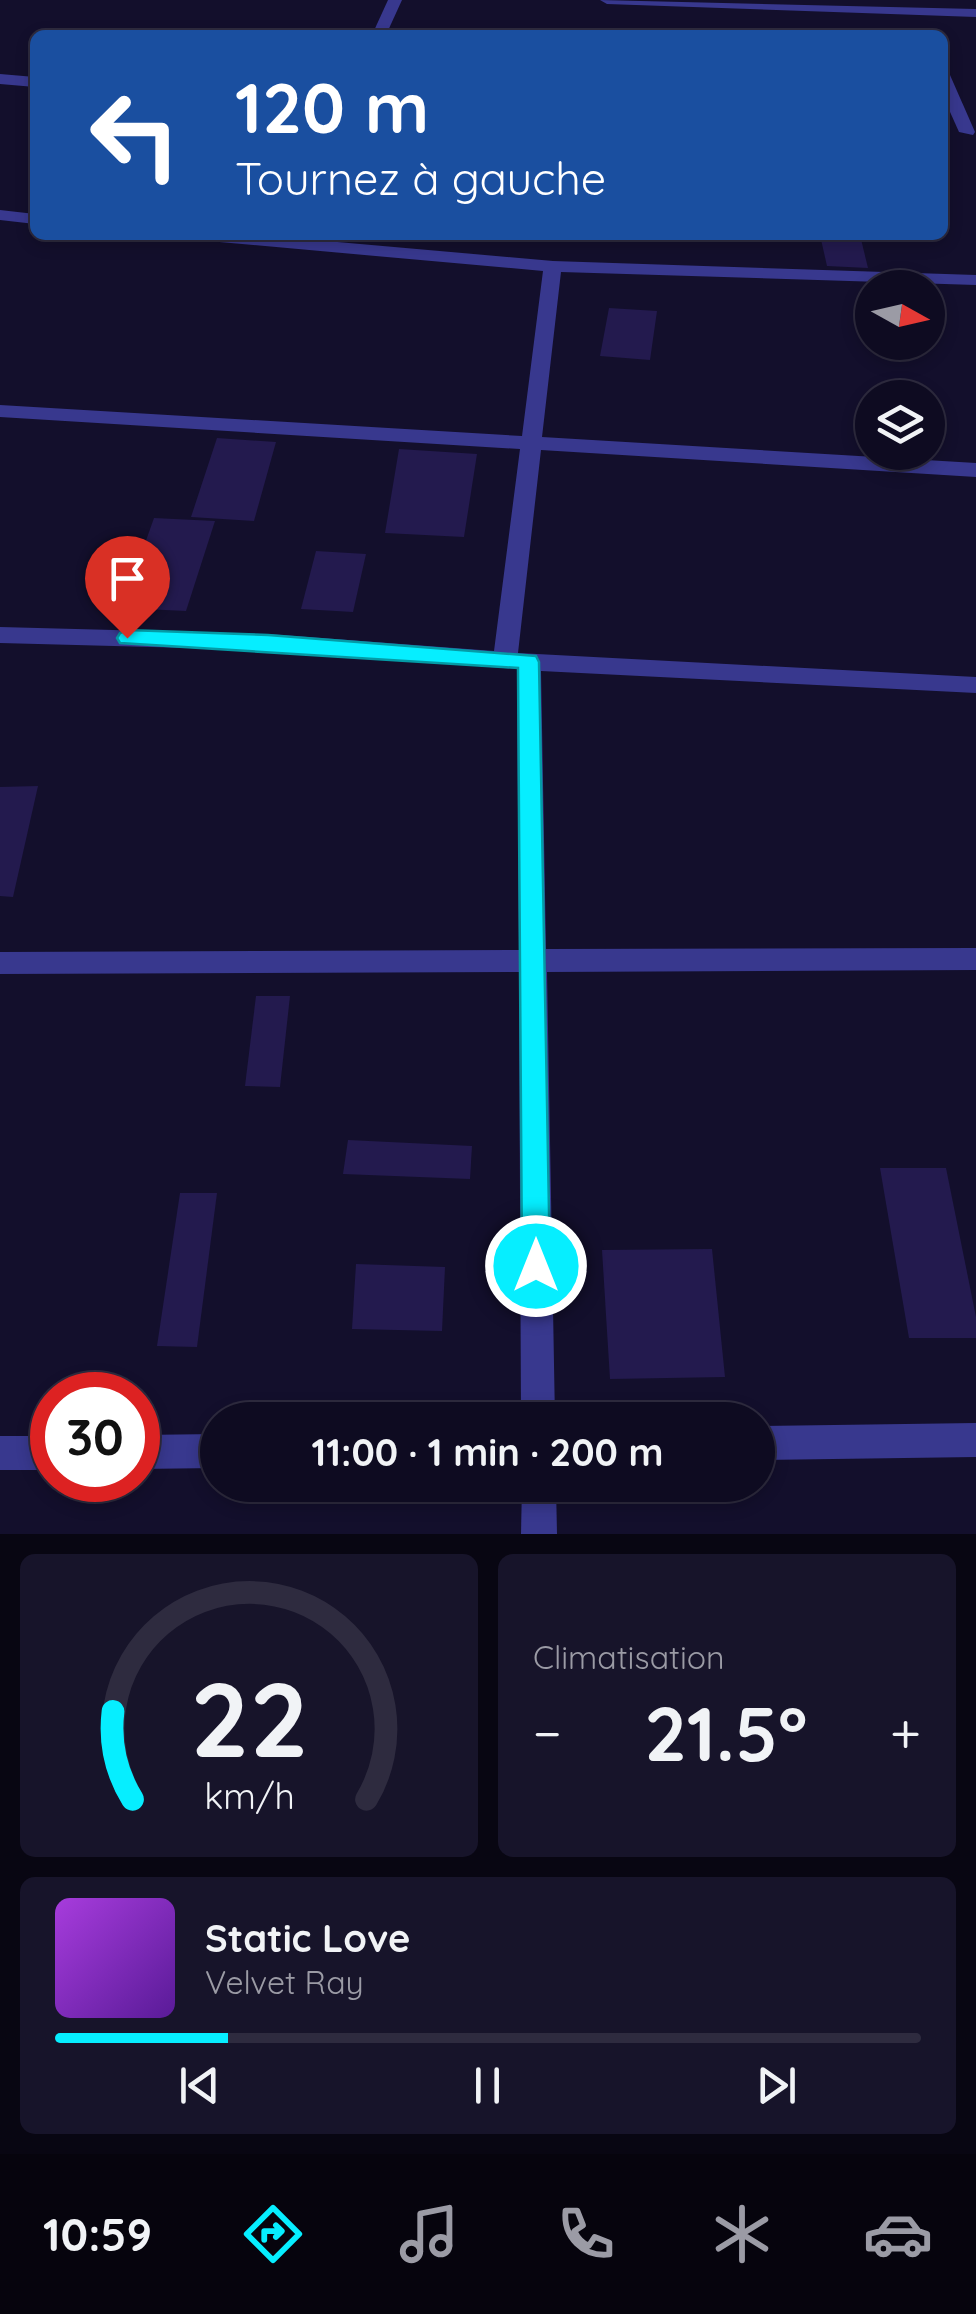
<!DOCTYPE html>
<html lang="fr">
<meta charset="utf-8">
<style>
:root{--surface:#0e0b21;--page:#17142a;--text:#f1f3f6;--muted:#9b9ba5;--line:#2e2b3f;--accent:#06eeff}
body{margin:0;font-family:Quicksand,sans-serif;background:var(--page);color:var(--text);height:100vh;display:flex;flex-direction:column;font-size:38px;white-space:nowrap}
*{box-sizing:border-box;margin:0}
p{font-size:32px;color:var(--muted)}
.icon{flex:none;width:55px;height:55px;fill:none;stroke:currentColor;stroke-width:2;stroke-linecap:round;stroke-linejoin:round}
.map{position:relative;height:1534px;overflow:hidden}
.side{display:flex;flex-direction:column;gap:20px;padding:20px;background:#080612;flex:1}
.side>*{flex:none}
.hud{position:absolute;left:30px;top:30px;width:918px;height:210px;border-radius:15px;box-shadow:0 5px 15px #0003,0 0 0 2px var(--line);background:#1a4fa0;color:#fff;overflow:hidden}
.needle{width:65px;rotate:98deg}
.fabs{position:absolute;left:855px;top:270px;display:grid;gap:20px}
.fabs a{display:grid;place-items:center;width:90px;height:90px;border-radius:50%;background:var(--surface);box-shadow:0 5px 15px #0003,0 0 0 2px var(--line);font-size:50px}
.speed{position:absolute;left:30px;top:1372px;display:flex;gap:20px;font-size:50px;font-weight:700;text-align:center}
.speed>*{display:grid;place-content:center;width:130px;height:130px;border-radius:50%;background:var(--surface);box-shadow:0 5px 15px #0003,0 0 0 2px var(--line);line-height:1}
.speed .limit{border:15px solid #d22;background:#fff;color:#111}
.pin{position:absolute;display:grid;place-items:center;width:85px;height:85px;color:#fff;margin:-102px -42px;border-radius:50% 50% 50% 0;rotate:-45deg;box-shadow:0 0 10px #0007}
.pin .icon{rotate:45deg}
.me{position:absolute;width:110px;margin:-55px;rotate:0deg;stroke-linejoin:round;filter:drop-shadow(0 0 8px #0008)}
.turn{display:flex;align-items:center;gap:35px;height:210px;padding:0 40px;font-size:45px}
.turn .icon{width:130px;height:130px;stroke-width:2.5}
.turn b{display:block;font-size:70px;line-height:85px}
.big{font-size:75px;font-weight:800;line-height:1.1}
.side .card{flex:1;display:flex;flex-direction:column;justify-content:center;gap:15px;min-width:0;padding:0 35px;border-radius:15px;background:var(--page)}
.side .dial{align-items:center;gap:0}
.dial svg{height:260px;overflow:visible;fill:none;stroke:var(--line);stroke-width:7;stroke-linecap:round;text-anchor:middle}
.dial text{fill:var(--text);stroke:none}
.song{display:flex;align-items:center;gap:30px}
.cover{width:120px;height:120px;border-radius:15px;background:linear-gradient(135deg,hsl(280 70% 55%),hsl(270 70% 35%))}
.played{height:10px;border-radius:5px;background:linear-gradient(90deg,var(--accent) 20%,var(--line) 20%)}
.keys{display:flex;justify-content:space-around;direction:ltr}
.heat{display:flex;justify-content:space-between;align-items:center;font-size:55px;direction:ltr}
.side .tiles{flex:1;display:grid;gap:20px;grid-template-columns:1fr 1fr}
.card:last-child{grid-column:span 2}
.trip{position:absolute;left:200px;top:1402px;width:575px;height:100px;border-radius:50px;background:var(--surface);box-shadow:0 5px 15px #0003,0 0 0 2px var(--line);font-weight:800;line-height:100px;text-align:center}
.dock{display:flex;height:160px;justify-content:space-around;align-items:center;background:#06040d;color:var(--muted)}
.dock .icon{width:70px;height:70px}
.dock .selected{color:var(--accent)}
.dock b{font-size:45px;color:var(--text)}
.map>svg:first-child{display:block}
.building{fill:#231a4e}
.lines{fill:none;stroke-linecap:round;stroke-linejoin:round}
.street{fill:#38388e;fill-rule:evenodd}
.route{fill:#06eeff;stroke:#049ba6;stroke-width:2.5}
</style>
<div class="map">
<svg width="976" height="1534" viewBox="0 0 976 1534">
<rect width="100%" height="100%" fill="#130f2c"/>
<g class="building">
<path d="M 820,235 L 860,235 L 868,268 L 827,266 Z"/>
<path d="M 609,308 L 657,311 L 650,360 L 600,356 Z"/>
<path d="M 217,438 L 276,442 L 254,521 L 191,517 Z"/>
<path d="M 399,449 L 477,454 L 464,537 L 385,533 Z"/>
<path d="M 154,518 L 215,521 L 186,611 L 122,608 Z"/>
<path d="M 316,551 L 366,554 L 353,612 L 301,609 Z"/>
<path d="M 38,786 L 13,897 L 0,896 L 0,787 Z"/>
<path d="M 256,996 L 290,996 L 280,1087 L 245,1086 Z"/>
<path d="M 348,1140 L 472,1146 L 470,1179 L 343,1174 Z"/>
<path d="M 880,1168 L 946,1168 L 976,1317 L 976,1338 L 909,1338 Z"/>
<path d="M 180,1193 L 217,1193 L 197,1347 L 157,1346 Z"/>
<path d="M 712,1249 L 725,1377 L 610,1379 L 602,1250 Z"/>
<path d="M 356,1264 L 445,1267 L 442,1331 L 352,1329 Z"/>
</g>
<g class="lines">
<g class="street">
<path d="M 388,0 L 402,0 L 386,35 L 372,35 Z"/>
<path d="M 600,0 L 976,9 L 976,17 L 607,4 Z"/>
<path d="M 942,70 L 950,75 L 975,132 L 973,135 L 959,132 L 942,94 Z"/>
<path d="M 0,74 L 35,77 L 35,87 L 0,84 Z"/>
<path d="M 0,210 L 35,214 L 35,224 L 0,220 Z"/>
<path d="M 188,235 L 258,235 L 553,261 L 976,275 L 976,285 L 561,272 L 542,437 L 976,463 L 976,477 L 541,450 L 518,653 L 976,677 L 976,693 L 541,671 L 546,949 L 976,948 L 976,970 L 547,972 L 555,1420 L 521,1420 L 519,972 L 0,974 L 0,952 L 519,950 L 517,669 L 268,650 L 0,643 L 0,627 L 268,634 L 494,651 L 520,449 L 0,417 L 0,405 L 522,436 L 543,271 L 197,240 Z"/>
<path d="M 976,1423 L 976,1457 L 758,1460 L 758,1426 Z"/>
<path d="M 218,1434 L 218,1468 L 138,1469 L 138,1435 Z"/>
<rect x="0" y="1436" width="52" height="34"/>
<path d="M 522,1485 L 556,1485 L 557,1534 L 521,1534 Z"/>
</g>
</g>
<path class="route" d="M 127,630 L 268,635 L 536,656 L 539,662 L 550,1266 L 546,1276 L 536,1280 L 526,1276 L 522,1266 L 518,668 L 120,643 L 117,638 L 120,633 Z"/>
</svg>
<div class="fabs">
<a><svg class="needle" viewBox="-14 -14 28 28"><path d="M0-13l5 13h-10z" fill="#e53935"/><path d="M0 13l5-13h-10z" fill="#9b9ba5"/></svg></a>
<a><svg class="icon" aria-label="layers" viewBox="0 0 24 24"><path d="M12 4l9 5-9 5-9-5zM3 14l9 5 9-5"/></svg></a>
</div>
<div class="speed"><div class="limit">30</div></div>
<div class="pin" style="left:127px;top:638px;background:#d93025"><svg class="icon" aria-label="arrive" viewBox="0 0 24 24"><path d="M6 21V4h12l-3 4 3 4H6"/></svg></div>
<svg class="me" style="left:536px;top:1266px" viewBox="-20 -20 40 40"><circle r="17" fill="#06eeff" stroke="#fff" stroke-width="3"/><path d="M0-11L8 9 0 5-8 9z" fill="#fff"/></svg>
<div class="trip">11:00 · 1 min · 200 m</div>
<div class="hud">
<div class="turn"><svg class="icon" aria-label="left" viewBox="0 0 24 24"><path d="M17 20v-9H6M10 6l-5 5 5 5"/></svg><div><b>120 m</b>Tournez à gauche</div></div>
</div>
</div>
<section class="side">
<div class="tiles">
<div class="card dial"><svg viewBox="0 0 100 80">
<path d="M14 69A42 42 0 1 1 86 69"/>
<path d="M14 69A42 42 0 0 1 8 42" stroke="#06eeff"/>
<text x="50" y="56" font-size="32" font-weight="700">22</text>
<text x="50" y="72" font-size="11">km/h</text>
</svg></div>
<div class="card"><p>Climatisation</p>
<div class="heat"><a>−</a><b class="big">21.5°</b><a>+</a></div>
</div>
<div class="card">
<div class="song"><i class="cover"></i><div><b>Static Love</b><p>Velvet Ray</p></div></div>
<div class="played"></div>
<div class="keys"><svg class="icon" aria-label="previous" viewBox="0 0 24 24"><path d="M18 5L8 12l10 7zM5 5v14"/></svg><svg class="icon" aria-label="pause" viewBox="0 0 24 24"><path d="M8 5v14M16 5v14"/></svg><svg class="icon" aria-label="next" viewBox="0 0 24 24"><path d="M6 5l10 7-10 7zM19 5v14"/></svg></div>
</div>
</div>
</section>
<nav class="dock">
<b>10:59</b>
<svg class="icon selected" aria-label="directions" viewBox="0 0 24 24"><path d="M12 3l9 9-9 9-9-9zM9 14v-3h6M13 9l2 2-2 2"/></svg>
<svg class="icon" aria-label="music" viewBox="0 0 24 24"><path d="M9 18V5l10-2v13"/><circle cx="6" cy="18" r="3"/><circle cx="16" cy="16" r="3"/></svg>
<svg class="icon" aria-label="phone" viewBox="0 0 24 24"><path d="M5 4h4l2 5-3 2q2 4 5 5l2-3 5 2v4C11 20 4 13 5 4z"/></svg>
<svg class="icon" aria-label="climate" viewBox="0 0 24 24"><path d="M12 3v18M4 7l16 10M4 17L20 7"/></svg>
<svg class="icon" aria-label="car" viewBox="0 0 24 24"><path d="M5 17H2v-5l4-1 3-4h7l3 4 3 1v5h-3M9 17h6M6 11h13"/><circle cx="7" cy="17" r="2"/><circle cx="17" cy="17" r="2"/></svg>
</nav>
